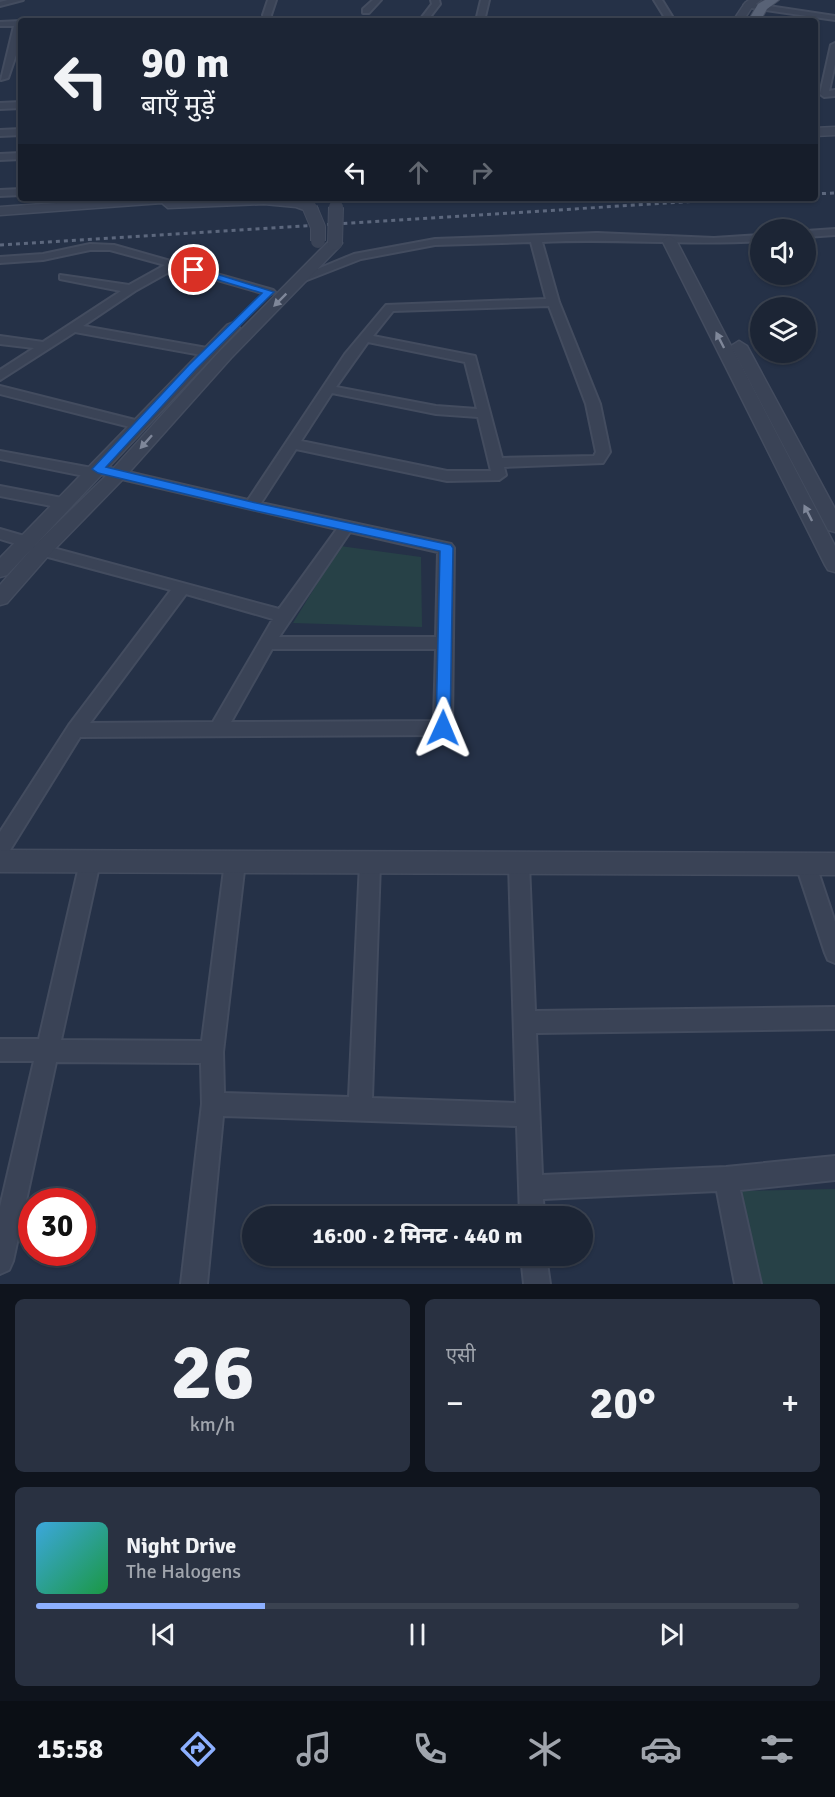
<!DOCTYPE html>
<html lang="hi">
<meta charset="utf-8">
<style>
:root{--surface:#1c2535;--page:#293141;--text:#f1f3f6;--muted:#a0a5ad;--line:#3a4250;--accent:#8db0ff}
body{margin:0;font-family:Signika,"Noto Sans Devanagari",sans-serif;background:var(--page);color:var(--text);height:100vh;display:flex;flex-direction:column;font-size:22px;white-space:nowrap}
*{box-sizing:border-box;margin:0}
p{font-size:20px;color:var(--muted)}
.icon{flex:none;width:33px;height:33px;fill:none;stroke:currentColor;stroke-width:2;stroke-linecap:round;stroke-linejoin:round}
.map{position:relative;height:1284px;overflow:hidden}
.drawer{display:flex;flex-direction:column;gap:15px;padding:15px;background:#0f141d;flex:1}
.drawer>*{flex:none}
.banner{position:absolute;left:18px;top:18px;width:800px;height:183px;border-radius:6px;box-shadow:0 2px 4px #0004,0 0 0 2px var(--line);background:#1c2535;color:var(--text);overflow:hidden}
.tools{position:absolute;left:750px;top:219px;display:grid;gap:12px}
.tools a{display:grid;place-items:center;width:66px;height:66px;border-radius:50%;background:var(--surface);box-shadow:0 2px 4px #0004,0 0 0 2px var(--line);font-size:30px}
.speed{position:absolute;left:18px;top:1188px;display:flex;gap:12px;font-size:30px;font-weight:700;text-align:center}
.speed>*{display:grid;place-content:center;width:78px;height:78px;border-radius:50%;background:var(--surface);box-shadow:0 2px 4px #0004,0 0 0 2px var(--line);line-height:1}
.speed .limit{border:9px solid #d22;background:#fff;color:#111}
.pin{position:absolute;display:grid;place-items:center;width:51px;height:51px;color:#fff;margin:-26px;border:3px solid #fff;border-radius:50%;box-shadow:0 2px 6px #0007}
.me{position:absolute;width:66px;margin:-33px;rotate:1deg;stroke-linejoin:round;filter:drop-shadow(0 0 4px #0008)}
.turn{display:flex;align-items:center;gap:21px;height:126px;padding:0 24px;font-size:27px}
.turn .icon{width:78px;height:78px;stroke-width:2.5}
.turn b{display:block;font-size:42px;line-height:51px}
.lanes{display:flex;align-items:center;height:57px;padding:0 24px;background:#0003;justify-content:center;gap:30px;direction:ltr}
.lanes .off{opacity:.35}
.big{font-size:45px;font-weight:800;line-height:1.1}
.drawer .card{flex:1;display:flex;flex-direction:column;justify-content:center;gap:9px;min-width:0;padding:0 21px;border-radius:9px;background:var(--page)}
.drawer .dial{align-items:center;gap:0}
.dial b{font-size:78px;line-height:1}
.song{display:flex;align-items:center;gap:18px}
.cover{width:72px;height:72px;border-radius:9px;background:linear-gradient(135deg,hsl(200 70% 55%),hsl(140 70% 35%))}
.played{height:6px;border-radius:3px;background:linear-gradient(90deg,var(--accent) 30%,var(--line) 30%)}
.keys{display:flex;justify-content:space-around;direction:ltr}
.heat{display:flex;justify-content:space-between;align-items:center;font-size:33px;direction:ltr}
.drawer .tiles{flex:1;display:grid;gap:15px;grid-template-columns:1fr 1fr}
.card:last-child{grid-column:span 2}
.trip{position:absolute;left:242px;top:1206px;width:351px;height:60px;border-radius:30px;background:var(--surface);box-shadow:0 2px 4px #0004,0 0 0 2px var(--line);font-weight:800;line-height:60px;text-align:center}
.menu{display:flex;height:96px;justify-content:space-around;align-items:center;background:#0b0f15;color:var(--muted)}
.menu .icon{width:42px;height:42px}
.menu .current{color:var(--accent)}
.menu b{font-size:27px;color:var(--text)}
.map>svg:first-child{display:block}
.green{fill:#274147}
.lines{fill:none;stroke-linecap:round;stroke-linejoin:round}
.minor-casing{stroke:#434c5f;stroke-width:4}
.tertiary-casing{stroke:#434c5f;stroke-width:3}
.primary-casing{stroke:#434c5f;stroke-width:2}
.minor{fill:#3a4356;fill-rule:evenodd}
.tertiary{fill:#3a4356;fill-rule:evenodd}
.primary{fill:#586276;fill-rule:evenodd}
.rail{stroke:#5c677d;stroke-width:3;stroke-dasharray:4 4;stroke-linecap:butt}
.tertiary-bridge-casing{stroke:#434c5f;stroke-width:16;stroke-linecap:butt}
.tertiary-bridge{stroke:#3a4356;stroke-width:14}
.oneway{fill:#7f8799}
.route{fill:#1a73e8;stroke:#114b97;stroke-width:1.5}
</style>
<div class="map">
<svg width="835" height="1284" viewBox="0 0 835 1284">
<rect width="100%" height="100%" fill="#253147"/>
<g class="green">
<path d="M 340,546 L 421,557 L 422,627 L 293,623 Z"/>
<path d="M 835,1189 L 835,1284 L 761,1284 L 741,1191 Z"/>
</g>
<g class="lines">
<g class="minor-casing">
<g id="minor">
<path d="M 8,0 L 23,0 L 0,6 L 0,2 Z"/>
<path d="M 268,0 L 276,0 L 271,15 L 272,21 L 264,21 L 263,15 Z"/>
<path d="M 373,0 L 381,0 L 369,13 L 363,13 L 363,9 Z"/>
<path d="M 431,0 L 439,0 L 440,4 L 427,21 L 419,21 L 432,4 Z"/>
<path d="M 481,0 L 489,0 L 484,21 L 476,21 Z"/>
<path d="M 654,0 L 662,0 L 675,21 L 667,21 Z"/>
<path d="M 748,3 L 835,16 L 835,20 L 745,7 L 744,5 Z"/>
<path d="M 21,21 L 17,52 L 8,78 L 1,80 L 14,26 L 0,26 L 0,22 Z"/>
<path d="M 835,43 L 835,64 L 829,91 L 835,90 L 835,96 L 824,97 L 820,94 L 831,45 Z"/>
<path d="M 21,102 L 21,108 L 0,109 L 0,103 Z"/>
<path d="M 21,129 L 21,135 L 0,136 L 0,130 Z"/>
<path d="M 21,153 L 21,159 L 0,160 L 0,154 Z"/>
<path d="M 21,189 L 21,195 L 0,196 L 0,190 Z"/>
<path d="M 835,229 L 835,235 L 806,237 L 806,231 Z"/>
<path d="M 597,233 L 714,238 L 760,235 L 760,241 C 687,246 615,238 542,242 L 559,302 L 600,404 L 610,452 L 603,463 L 504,467 L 506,475 L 499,480 L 447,481 L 296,449 L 261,503 L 451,544 L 454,548 L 452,728 L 449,733 L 443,735 L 80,737 L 7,855 L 0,857 L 0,832 L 69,725 L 171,590 L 37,554 L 34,550 L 37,546 L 42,545 L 279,609 L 337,529 L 100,474 L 94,478 L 0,459 L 0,451 L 92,468 L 98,465 L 248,500 L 345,354 L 386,305 L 546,299 L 531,242 L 435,245 L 361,259 L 302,282 L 298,281 L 298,277 L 354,254 L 435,239 ZM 549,306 L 586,404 L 596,452 L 594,456 L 502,458 L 475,356 L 373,336 L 393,311 ZM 368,342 L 465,362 L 477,409 L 436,406 L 336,387 ZM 332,393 L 436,414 L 478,417 L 491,471 L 447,471 L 301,441 ZM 350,532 L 438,552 L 436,637 L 279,637 ZM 186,594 L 273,619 L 213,722 L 90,723 ZM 272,649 L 436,649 L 434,721 L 231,722 Z"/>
<path d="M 90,244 L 114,245 L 273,290 L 275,292 L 269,295 L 176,268 L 135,291 L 83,326 L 207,348 L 213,352 L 211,355 L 207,356 L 75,332 L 0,380 L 0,370 L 34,348 L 0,344 L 0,336 L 43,342 L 121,291 L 60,279 L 60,275 L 129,285 L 165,265 L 110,250 L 90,250 L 43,260 L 0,263 L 0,257 L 43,254 Z"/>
<path d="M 0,386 L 143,422 L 145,425 L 138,429 L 0,394 Z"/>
<path d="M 0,486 L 62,498 L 69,503 L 62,508 L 0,496 Z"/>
<path d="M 0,529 L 31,538 L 34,542 L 26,547 L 0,539 Z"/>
<path d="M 90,853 L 97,856 L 100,862 L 61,1040 L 202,1041 L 225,862 L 228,856 L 235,853 L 242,856 L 245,862 L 223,1052 L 224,1093 L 349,1097 L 360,863 L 363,857 L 370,854 L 377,857 L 380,863 L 372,1098 L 516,1103 L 509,864 L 512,858 L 519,855 L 526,858 L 529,864 L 535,1011 L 835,1007 L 835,1029 L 536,1033 L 542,1175 L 726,1167 L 835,1156 L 835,1180 L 740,1190 L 761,1284 L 735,1284 L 717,1191 L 543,1199 L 544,1216 L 520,1216 L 517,1126 L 223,1116 L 207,1284 L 181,1284 L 202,1104 L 201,1063 L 56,1062 L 13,1261 L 9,1270 L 0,1274 L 0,1207 L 34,1061 L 0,1061 L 0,1039 L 39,1039 L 80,862 L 83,856 Z"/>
<path d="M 806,856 L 813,859 L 816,865 L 835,922 L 835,963 L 828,960 L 825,953 L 796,865 L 799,859 Z"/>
<path d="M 521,1256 L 546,1256 L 550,1284 L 524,1284 Z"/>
</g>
</g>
<g class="tertiary-casing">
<g id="tertiary">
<path d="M 749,0 L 761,0 L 752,7 L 743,21 L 733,21 L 745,3 Z"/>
<path d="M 835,127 L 835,135 L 814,136 L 814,128 Z"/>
<path d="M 127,198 L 291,198 L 304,200 L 317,208 L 310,212 L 296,207 L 264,204 L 168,208 L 162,203 L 0,215 L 0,207 Z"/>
<path d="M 669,236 L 676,240 L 835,546 L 835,572 L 828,570 L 825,565 L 662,240 Z"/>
<path d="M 335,239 L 342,243 L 340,246 L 231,358 L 124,478 L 49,555 L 7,603 L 0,605 L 0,585 L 35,545 L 112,470 L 219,352 L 330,240 Z"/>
<path d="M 232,323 L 240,328 L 237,331 L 7,575 L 0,577 L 0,558 L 227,325 Z"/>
<path d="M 739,341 L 747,346 L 835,509 L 835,532 L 828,530 L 826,526 L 731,346 Z"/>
<path d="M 0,850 L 835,853 L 835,875 L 0,872 Z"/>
</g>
</g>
<g class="primary-casing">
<path id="primary" d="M 765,0 L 779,0 L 767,9 L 760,21 L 748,21 L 758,4 Z"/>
</g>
<use href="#minor" class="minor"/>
<use href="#tertiary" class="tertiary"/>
<use href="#primary" class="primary"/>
<g class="rail">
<path d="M 814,194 L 835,193"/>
<path d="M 0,245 L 748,198"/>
</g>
<g class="tertiary-bridge-casing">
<g id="tertiary-bridge">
<path d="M 310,208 L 318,227 L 318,241"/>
<path d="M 335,243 L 336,207"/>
</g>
</g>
<use href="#tertiary-bridge" class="tertiary-bridge"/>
</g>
<defs><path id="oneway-solid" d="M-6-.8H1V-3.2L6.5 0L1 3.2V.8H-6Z" transform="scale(1.5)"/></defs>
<g class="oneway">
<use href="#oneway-solid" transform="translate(280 300) rotate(135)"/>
<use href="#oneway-solid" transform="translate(720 340) rotate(-117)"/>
<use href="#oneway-solid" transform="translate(146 442) rotate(132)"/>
<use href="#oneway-solid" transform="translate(808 513) rotate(-117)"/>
</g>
<path class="route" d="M 191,268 L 197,268 L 274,292 L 196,369 L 106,467 L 252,502 L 451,545 L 453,548 L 450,728 L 448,732 L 438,732 L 436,728 L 440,551 L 252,510 L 98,473 L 92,469 L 189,365 L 262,293 L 191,272 Z"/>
</svg>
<div class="tools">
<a><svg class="icon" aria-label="sound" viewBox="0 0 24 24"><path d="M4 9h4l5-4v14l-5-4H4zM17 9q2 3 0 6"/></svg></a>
<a><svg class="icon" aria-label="layers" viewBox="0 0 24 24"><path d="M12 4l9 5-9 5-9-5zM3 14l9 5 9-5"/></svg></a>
</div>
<div class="speed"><div class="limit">30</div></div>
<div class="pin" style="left:194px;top:270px;background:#d93025"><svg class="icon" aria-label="arrive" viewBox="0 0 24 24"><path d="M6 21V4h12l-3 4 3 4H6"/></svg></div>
<svg class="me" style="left:443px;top:728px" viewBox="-20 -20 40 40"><path d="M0-17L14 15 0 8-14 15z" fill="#1a73e8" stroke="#fff" stroke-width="4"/></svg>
<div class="trip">16:00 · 2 मिनट · 440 m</div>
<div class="banner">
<div class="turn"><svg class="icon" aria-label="left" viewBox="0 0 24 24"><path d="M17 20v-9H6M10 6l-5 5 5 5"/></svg><div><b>90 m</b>बाएँ मुड़ें</div></div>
<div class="lanes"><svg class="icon" aria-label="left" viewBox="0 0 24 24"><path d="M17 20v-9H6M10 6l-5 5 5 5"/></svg><svg class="icon off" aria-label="ahead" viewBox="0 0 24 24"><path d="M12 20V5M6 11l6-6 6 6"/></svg><svg class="icon off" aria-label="right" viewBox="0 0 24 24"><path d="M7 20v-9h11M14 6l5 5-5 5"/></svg></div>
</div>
</div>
<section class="drawer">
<div class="tiles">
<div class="card dial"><b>26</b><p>km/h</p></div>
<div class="card"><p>एसी</p>
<div class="heat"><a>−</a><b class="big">20°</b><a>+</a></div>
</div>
<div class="card">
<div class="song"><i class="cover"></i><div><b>Night Drive</b><p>The Halogens</p></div></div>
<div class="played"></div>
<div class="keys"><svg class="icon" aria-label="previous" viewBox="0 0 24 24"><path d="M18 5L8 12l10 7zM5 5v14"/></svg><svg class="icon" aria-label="pause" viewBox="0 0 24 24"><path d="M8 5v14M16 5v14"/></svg><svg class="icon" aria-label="next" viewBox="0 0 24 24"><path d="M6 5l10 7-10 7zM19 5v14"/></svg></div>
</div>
</div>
</section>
<nav class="menu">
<b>15:58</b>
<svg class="icon current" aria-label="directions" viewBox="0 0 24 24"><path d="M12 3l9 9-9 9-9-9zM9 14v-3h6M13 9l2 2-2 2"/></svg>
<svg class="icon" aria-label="music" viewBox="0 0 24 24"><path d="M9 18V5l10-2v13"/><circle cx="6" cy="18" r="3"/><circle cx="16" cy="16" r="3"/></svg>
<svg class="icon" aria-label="phone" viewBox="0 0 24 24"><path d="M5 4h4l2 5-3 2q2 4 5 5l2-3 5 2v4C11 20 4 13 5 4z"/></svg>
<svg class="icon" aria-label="climate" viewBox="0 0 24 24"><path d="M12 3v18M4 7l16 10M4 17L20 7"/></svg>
<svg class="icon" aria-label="car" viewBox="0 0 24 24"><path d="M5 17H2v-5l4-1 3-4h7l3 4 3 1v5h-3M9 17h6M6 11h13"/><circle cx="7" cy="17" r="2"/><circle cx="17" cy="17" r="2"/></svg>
<svg class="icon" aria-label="filters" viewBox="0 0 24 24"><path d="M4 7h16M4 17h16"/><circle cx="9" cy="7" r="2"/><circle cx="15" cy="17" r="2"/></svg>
</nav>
